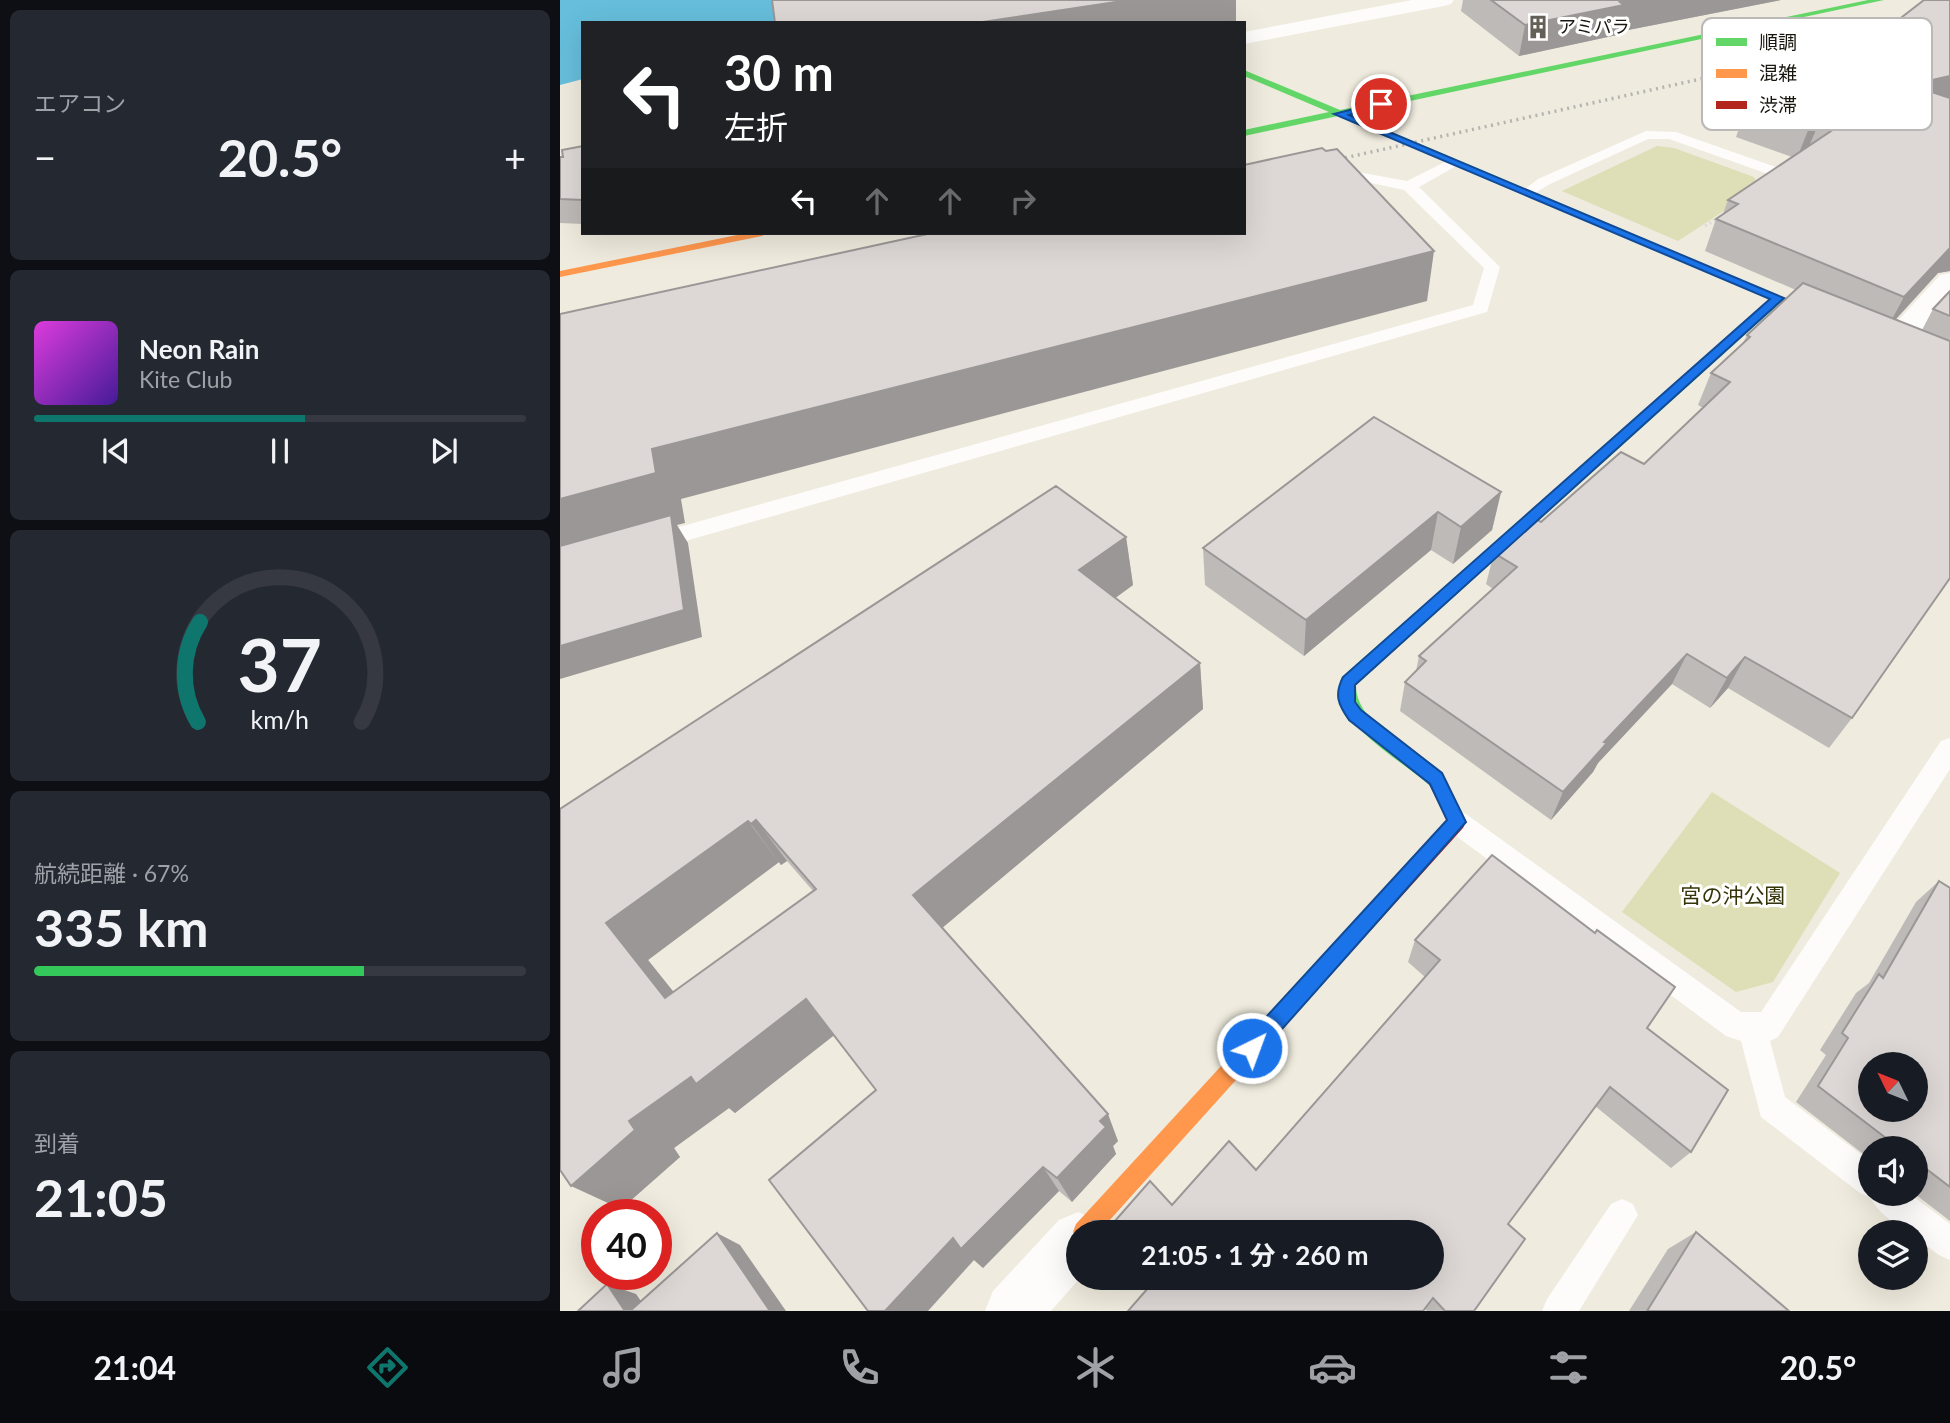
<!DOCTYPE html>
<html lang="ja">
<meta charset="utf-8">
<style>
:root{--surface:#171b24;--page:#242831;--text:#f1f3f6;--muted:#9ea1a6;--line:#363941;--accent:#0f766e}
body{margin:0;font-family:Lato,"Noto Sans JP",sans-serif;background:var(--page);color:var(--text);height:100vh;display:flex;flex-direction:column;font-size:26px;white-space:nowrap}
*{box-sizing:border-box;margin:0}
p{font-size:23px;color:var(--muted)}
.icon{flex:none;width:38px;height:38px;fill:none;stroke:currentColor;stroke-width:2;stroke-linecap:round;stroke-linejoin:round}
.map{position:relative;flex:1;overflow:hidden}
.details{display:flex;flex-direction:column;gap:10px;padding:10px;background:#0d0f14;width:560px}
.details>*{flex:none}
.banner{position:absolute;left:21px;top:21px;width:665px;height:214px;border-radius:0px;box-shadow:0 7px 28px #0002;background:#202124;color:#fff;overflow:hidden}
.needle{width:46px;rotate:313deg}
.fabs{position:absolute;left:1298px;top:1052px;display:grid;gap:14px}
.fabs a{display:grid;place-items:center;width:70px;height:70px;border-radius:50%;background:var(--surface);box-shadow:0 7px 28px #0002;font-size:35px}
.speed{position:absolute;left:21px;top:1199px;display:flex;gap:14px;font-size:35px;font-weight:700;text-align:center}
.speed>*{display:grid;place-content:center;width:91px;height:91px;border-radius:50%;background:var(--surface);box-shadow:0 7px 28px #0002;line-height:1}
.speed .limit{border:10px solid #d22;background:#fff;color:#111}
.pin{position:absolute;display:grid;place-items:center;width:60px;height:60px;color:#fff;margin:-30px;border:4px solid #fff;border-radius:50%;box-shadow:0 2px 7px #0007}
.me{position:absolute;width:77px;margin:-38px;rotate:42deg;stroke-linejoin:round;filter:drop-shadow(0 0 5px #0008)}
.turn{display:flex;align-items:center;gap:24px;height:147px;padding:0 28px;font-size:32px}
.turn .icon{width:91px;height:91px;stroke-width:2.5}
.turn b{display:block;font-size:49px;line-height:60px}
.lanes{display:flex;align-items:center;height:66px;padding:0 28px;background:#0003;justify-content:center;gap:35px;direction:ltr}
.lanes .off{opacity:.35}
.big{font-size:52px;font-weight:700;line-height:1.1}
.details .card{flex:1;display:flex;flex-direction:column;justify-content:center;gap:10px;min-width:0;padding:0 24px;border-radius:10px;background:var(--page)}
.details .dial{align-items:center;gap:0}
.dial svg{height:182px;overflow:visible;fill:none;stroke:var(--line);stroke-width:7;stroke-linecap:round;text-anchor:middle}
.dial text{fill:var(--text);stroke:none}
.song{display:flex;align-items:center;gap:21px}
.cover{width:84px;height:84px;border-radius:10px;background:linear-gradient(135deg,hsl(300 70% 55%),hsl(260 70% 35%))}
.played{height:7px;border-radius:4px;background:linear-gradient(90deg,var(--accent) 55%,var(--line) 55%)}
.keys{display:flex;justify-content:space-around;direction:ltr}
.heat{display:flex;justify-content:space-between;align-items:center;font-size:38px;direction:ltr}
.charge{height:10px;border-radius:5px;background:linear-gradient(90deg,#34c759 67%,var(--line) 0)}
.trip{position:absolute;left:506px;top:1220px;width:378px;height:70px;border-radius:35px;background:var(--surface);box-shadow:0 7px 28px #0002;font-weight:700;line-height:70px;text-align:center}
.menu{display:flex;height:112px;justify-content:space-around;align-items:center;background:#090b0e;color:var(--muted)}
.menu .icon{width:49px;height:49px}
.menu .active{color:var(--accent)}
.menu b{font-size:32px;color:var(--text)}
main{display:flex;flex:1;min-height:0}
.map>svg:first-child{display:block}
.green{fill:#dedeb7}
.water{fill:#66bedc}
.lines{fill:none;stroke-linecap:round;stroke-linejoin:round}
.path{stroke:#dfddda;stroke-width:3.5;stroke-dasharray:2.5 2.5;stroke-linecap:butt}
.lane{fill:#fdfcfa;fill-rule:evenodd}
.street{fill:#fdfcfa;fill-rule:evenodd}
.fast{fill:#63d668;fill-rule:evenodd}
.slow{fill:#ff974d;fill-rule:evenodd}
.jam{fill:#b3261e;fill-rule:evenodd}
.rail{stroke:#b4b4b1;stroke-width:3.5;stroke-dasharray:2 4.5;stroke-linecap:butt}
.wall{fill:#bebab8;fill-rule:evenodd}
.shaded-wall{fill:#9b9796}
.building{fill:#ddd8d6;stroke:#9b9796;stroke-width:2;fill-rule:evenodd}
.route{fill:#1a73e8;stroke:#114b97;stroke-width:2}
.labels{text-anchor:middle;stroke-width:6;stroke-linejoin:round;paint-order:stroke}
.far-poi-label{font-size:18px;fill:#18160e;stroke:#fff;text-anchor:start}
.park-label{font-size:21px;fill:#343508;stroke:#fff}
.key{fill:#fff;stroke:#bab9b7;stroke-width:2}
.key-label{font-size:19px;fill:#18160e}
</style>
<main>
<section class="details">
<div class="card"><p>エアコン</p>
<div class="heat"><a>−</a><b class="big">20.5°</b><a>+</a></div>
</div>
<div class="card">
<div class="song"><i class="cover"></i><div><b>Neon Rain</b><p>Kite Club</p></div></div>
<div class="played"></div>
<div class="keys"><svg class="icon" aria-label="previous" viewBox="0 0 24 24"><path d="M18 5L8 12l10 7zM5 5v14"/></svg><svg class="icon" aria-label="pause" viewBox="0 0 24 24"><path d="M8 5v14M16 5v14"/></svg><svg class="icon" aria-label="next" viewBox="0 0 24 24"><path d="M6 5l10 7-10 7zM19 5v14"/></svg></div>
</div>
<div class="card dial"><svg viewBox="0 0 100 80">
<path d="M14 69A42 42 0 1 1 86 69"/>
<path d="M14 69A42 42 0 0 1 15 25" stroke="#0f766e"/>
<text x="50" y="56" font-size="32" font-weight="700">37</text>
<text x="50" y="72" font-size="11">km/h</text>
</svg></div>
<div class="card"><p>航続距離 · 67%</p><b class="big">335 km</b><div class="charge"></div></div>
<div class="card"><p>到着</p><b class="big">21:05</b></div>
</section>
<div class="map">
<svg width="1390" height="1311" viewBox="0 0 1390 1311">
<rect width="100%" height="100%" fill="#efebde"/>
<g class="green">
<path d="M 1097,146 L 1114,148 L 1194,177 L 1199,188 L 1118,241 L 1002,191 Z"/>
<path d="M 1152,792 L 1280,873 L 1213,982 L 1176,992 L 1062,912 Z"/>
</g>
<path class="water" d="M 0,0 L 337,0 L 249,23 L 23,23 L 23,79 L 0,85 Z"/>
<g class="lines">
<path class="path" d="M 1145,226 L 1162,216"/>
<g class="lane">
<path d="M 1086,131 L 1116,132 L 1224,170 L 1239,163 L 1246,167 L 1225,180 L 1109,139 L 1088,139 L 988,185 L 968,198 L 960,193 L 978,179 Z"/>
<path d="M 893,158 L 898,159 L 900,162 L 898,165 L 859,187 L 940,267 L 927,312 L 94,550 L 87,547 L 84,542 L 87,537 L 94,534 L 913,305 L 924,268 L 844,190 L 792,179 L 773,183 L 766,179 L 768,176 L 792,171 L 847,181 Z"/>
<path d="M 1390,738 L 1390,769 L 1218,1037 L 1210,1041 L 1225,1097 L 1311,1162 L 1311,1194 L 1350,1194 L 1390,1224 L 1390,1260 L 1379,1255 L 1356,1238 L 1356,1232 C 1342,1232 1316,1211 1311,1198 L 1300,1193 L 1201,1117 L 1181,1041 L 1166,1036 L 888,830 L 884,822 L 888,814 L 897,811 L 906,814 L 1181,1012 L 1201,1012 L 1381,741 Z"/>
<path d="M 1062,1199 L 1073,1204 L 1078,1215 L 1019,1311 L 982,1311 L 987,1299 L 1051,1204 Z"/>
</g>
<g class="street">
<path d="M 852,0 L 894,0 L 891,4 L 884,6 L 684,44 L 684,32 Z"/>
<path d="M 1390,273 L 1390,298 L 1343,351 L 1332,354 L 1321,351 L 1317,345 L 1321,339 L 1380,275 Z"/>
<path d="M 518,1212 L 537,1220 L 542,1232 L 518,1232 L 518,1278 L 520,1278 L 491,1311 L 425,1311 L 433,1291 L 499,1220 Z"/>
</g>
<path class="fast" d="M 1308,0 L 1324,0 L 789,114 L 1246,307 L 1240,311 L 1220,303 L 796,685 C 795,724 857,751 883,777 L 886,782 L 883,787 L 877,789 L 871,787 C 847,763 763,719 782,677 L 1210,299 L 778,116 L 684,136 L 684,130 L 769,112 L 684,76 L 684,70 L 780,110 Z"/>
<g class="slow">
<path d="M 187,233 L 207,233 L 202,236 L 0,277 L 0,271 Z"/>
<path d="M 715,1012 L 722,1015 L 725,1022 L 722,1029 L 539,1232 L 518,1232 L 518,1241 L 516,1240 L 513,1232 L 516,1224 L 708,1015 Z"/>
</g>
<path class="jam" d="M 877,775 L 883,777 L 903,816 L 906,822 L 903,828 L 722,1029 L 715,1032 L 708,1029 L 705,1022 L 708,1015 L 887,820 L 868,782 L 871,777 Z"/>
<path class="rail" d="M 766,162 L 1330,37"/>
</g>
<g class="wall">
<path d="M 903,0 L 1221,0 L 1058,32 L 1057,35 L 959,56 L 901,11 Z"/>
<path d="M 1390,0 L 1390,271 L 1378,273 L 1336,319 L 1362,330 L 1373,309 L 1390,291 L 1390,578 L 1292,718 L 1269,748 L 1168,688 L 1150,708 L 1112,684 L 1038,763 L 1033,772 L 991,820 L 840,711 L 845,682 L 856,671 L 859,656 L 933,589 L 926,584 L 934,553 L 981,522 L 1084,464 L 1143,408 L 1138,405 L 1151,373 L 1183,343 L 1187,335 L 1236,290 L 1145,251 L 1156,219 L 1163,214 L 1168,200 L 1232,157 L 1176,137 L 1187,106 L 1280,65 Z"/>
<path d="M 23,146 L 23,224 L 0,223 L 0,157 L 3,157 Z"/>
<path d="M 941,492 L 932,530 L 893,564 L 871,550 L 744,656 L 645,585 L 643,548 Z"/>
<path d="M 566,537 L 573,585 L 555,598 L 640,663 L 643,709 L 382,928 L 558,1141 L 553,1146 L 556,1154 L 512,1202 L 499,1191 L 423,1268 L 414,1260 L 316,1090 L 274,1035 L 175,1113 L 169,1108 L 114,1148 L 120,1157 L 61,1209 L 0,809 ZM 227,861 L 253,891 L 113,992 L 88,960 L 219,862 L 221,865 Z"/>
<path d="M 1379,881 L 1390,888 L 1390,1221 L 1355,1194 L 1356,1194 L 1356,1148 L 1311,1148 L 1311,1160 L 1236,1102 L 1266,1055 L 1260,1050 L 1296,993 L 1309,983 L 1356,902 Z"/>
<path d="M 855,940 L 1087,1028 L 1131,1152 L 1111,1168 L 1035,1106 L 948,1224 L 914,1311 L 867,1311 L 865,1309 L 587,1289 L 577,1278 L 872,1278 L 872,1232 L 539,1232 L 533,1221 L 555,1221 L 612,1205 L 696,1170 L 865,977 L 848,962 Z"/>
<path d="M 1136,1232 L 1229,1311 L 1069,1311 L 1108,1249 Z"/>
</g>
<g class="shaded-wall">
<path d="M 569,0 L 676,0 L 676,23 L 416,23 Z"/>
<path d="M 1070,0 L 1221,0 L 1058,32 L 1057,35 L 959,56 L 965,25 Z"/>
<path d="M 1390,76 L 1390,103 L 1350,85 Z"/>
<path d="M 1259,123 L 1246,153 L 1237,158 L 1249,128 Z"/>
<path d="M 1390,248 L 1390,271 L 1378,273 L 1326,330 L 1344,297 Z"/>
<path d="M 874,251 L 867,301 L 121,499 L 125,523 L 117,525 L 128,543 L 142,637 L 0,679 L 0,499 L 92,449 Z"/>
<path d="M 941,492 L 932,530 L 893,564 L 901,527 Z"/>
<path d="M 878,512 L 871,550 L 744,656 L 746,620 Z"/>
<path d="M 566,537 L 573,585 L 528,618 L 519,570 Z"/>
<path d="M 1127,654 L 1112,684 L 1038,763 L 1033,772 L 991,820 L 1003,792 L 1044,742 Z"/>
<path d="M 1185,657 L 1168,688 L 1150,708 L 1167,678 Z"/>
<path d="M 640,663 L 643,709 L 375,934 L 353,895 Z"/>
<path d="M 196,820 L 227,861 L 221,865 L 191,824 Z"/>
<path d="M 188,821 L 219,862 L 88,960 L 145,1031 L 105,998 L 46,923 Z"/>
<path d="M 246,999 L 277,1033 L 175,1113 L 169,1108 L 114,1148 L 120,1157 L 61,1209 L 11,1186 L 69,1121 L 131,1077 Z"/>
<path d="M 548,1114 L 558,1141 L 553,1146 L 556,1154 L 512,1202 L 497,1178 L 540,1121 Z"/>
<path d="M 483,1167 L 499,1191 L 423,1268 L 414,1260 L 368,1311 L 325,1311 L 393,1238 Z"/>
<path d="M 157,1233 L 180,1245 L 226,1311 L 210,1311 Z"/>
<path d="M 47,1284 L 76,1294 L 88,1311 L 65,1311 Z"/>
</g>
<g class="building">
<path d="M 212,0 L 569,0 L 416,23 L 215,23 Z"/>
<path d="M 931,0 L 1070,0 L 1060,2 L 1064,5 L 965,25 Z"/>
<path d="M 1364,0 L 1390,0 L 1390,76 L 1350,85 L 1390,98 L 1390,248 L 1344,297 L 1156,219 L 1178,204 L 1168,200 L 1274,129 L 1269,123 L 1259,123 L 1249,128 L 1187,106 L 1255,57 L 1280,65 Z"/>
<path d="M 23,146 L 23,200 L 0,199 L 0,157 L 3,157 L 2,150 Z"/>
<path d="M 762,148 L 766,151 L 777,149 L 874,251 L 92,449 L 96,473 L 0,499 L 0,314 L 372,233 L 684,233 L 684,165 Z"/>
<path d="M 1243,283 L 1390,341 L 1390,578 L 1292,718 L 1185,657 L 1167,678 L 1127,654 L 1044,742 L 1047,743 L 1003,792 L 845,682 L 866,661 L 859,656 L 957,567 L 934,553 L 973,517 L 981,522 L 1061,452 L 1084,464 L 1170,382 L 1151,373 L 1190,337 L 1187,335 Z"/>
<path d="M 1390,291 L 1390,316 L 1373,309 Z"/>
<path d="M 814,417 L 941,492 L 901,527 L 878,512 L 746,620 L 643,548 Z"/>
<path d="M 496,486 L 566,537 L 519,570 L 640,663 L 353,895 L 548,1114 L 540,1121 L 546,1127 L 497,1178 L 483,1167 L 401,1249 L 393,1238 L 325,1311 L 308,1311 L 209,1180 L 316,1090 L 246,999 L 136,1084 L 131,1077 L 69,1121 L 75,1130 L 11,1186 L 0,1170 L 0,809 ZM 196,820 L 256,889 L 105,998 L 46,923 L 188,821 L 191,824 Z"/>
<path d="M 111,515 L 124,610 L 0,646 L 0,546 Z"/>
<path d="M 932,855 L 1035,933 L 1037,930 L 1115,987 L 1087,1028 L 1168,1090 L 1131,1152 L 1050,1087 L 948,1224 L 965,1239 L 914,1311 L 885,1311 L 873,1298 L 863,1311 L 568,1311 L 589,1287 L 581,1278 L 872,1278 L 872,1232 L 542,1232 L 533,1221 L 555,1221 L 590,1181 L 612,1205 L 669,1141 L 696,1170 L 880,960 L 855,940 Z"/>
<path d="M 1379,881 L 1390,888 L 1390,1187 L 1356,1161 L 1356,1148 L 1339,1148 L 1258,1086 L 1288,1038 L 1282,1033 L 1319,974 L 1323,978 ZM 1311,1064 L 1356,1064 L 1356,1110 L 1311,1110 Z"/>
<path d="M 1136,1232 L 1229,1311 L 1087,1311 Z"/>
<path d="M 157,1233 L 210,1311 L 70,1311 Z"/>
<path d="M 47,1284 L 65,1311 L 18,1311 Z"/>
</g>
<path class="route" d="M 821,102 L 826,104 L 824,107 L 789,115 L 1224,298 L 795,685 L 795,702 L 801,710 L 882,773 L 906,822 L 699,1055 L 692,1058 L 685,1055 L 682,1048 L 685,1040 L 887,820 L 870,784 L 789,720 C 778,704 774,695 783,677 L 1210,299 L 774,114 Z"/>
<defs>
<g id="building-bare" transform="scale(1.89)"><path d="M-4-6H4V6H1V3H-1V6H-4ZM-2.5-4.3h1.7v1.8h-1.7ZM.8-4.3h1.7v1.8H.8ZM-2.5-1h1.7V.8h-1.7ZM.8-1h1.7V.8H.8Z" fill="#636157" stroke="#fff" stroke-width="2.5" paint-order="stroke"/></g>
</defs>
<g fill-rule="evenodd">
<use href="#building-bare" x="978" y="27"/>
</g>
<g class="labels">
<g class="far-poi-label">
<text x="998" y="33">アミパラ</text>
</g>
<g class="park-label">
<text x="1173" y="903">宮の沖公園</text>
</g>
</g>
<rect x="1142" y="18" width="230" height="112" rx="10" class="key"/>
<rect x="1156" y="38" width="31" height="8" fill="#63d668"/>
<rect x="1156" y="69" width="31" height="9" fill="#ff974d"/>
<rect x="1156" y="101" width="31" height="8" fill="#b3261e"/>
<g class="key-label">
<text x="1199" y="49">順調</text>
<text x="1199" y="80">混雑</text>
<text x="1199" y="112">渋滞</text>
</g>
</svg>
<div class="fabs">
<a><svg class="needle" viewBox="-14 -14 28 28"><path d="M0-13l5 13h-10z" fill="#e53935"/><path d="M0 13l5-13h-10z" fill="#9ea1a6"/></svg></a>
<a><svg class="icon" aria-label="sound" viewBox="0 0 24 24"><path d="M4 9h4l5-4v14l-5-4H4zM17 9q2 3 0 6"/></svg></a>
<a><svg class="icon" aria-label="layers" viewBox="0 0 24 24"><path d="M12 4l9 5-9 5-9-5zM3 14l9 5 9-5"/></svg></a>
</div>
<div class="speed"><div class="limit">40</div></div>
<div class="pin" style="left:821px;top:104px;background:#d93025"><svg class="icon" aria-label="arrive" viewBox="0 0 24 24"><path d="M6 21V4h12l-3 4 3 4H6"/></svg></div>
<svg class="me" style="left:692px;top:1048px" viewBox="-20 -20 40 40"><circle r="17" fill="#1a73e8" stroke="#fff" stroke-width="3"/><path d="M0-11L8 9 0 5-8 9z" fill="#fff"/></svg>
<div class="trip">21:05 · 1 分 · 260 m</div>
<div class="banner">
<div class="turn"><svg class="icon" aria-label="left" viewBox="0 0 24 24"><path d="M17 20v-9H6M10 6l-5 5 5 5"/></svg><div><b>30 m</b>左折</div></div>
<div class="lanes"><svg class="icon" aria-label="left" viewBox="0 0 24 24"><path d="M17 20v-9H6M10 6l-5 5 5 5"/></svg><svg class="icon off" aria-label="ahead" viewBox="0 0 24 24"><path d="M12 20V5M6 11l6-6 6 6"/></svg><svg class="icon off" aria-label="ahead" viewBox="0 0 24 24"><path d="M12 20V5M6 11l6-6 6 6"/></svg><svg class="icon off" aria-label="right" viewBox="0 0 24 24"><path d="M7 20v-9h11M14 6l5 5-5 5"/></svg></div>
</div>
</div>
</main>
<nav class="menu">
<b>21:04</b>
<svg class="icon active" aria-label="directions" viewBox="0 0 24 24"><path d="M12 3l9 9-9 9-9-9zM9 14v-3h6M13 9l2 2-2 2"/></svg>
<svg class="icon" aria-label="music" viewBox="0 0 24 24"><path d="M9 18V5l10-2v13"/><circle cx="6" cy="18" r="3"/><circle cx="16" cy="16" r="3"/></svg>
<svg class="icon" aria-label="phone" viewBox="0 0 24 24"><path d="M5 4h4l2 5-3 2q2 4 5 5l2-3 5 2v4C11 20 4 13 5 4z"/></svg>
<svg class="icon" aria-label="climate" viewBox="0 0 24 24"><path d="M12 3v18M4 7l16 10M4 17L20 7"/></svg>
<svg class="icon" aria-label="car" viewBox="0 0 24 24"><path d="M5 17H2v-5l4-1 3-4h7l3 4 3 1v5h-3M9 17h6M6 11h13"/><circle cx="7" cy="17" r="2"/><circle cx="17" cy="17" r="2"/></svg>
<svg class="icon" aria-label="filters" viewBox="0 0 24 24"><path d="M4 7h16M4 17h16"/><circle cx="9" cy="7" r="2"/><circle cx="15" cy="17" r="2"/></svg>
<b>20.5°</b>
</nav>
